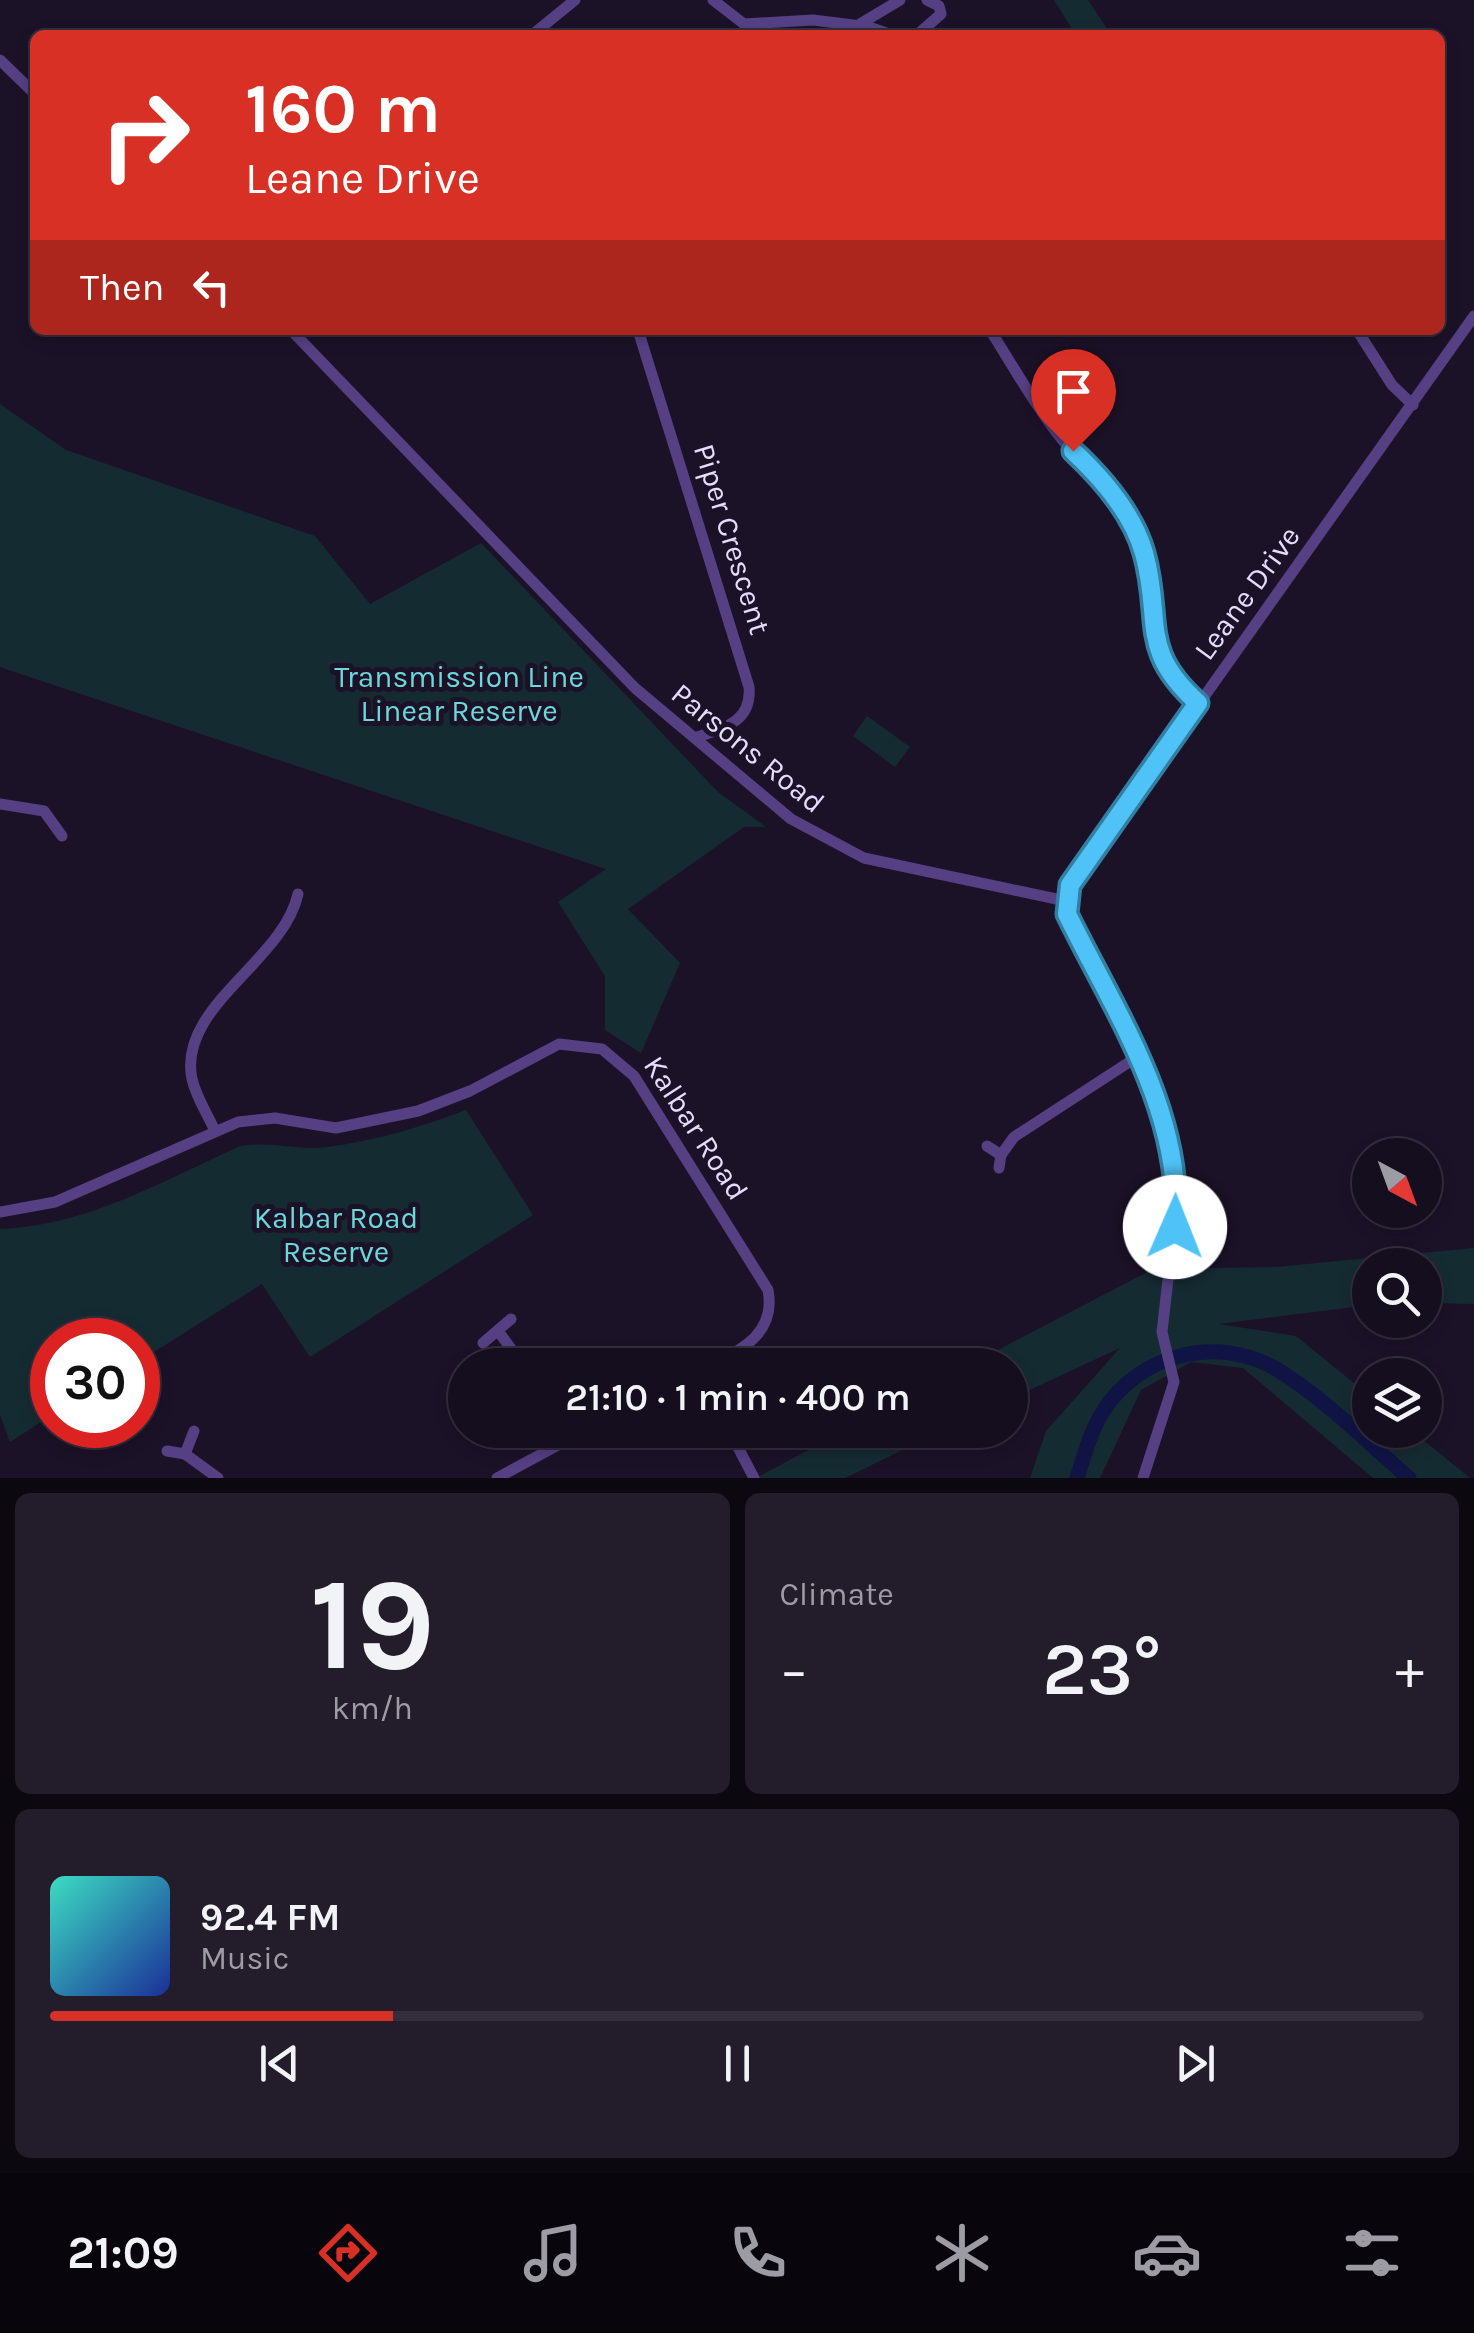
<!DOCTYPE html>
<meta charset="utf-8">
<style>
:root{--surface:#150e1e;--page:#221c2b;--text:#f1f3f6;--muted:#9d9ca4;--line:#342e3c;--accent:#d93025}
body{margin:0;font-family:Karla,sans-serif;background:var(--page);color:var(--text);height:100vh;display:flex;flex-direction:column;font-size:38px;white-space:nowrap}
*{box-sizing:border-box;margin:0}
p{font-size:32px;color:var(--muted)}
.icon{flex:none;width:55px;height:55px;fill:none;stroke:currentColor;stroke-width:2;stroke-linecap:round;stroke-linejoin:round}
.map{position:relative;height:1478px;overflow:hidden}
.drawer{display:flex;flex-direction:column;gap:15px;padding:15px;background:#0c0810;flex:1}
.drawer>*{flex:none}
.hud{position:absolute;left:30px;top:30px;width:1415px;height:305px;border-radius:15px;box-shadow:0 5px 15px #0003,0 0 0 2px var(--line);background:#d93025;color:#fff;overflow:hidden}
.needle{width:65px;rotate:139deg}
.buttons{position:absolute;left:1352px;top:1138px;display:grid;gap:20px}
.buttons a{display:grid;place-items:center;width:90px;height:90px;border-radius:50%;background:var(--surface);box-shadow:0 5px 15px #0003,0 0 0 2px var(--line);font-size:50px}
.speed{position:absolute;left:30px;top:1318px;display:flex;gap:20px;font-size:50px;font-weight:700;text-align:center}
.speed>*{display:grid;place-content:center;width:130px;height:130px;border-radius:50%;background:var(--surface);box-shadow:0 5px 15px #0003,0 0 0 2px var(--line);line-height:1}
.speed .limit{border:15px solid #d22;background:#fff;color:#111}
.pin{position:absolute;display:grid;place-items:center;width:85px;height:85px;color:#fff;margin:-102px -42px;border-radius:50% 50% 50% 0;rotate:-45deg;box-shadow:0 0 10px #0007}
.pin .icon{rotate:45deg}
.me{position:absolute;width:110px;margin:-55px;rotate:1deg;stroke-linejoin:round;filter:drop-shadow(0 0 8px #0008)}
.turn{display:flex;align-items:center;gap:35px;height:210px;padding:0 50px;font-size:45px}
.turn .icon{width:130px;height:130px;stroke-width:2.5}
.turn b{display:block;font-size:70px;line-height:85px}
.then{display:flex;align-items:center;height:95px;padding:0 50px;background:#0003;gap:20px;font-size:38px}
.big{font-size:75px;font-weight:600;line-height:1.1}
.drawer .tile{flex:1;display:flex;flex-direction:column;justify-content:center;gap:15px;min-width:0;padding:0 35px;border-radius:15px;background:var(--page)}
.drawer .dial{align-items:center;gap:0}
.dial b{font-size:130px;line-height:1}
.song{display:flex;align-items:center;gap:30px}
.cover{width:120px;height:120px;border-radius:15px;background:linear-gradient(135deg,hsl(170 70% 55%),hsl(230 70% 35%))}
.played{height:10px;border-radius:5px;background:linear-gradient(90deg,var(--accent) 25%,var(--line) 25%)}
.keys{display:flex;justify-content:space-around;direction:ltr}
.heat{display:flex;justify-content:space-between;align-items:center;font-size:55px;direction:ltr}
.drawer .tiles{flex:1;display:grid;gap:15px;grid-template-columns:1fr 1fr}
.tile:last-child{grid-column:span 2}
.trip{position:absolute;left:448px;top:1348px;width:580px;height:100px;border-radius:50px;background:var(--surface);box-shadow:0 5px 15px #0003,0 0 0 2px var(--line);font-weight:600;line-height:100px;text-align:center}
.tabs{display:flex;height:160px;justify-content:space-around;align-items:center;background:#08060c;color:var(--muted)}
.tabs .icon{width:70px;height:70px}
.tabs .on{color:var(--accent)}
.tabs b{font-size:45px;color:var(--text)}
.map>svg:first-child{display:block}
.green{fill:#152b32}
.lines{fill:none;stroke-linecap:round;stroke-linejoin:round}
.canal{stroke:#0f1445;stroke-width:15}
.minor{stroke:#554084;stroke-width:11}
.route-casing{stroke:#337fa1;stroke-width:25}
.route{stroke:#4fc3f7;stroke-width:18}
.labels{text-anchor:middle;stroke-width:10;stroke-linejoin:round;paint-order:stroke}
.street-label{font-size:30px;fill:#e8dcfd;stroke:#1c1228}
.park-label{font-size:30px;fill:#6bd8d9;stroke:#1c1228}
</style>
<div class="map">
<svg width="1474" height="1478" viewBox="0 0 1474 1478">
<rect width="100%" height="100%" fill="#1c1228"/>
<g class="green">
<path d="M 1054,0 L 1088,0 L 1111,35 L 1076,35 Z"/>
<path d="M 0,404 L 66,450 L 315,536 L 370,604 L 481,543 L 718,792 L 766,827 L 744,827 L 628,909 L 680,963 L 641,1053 L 605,1030 L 605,976 L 558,902 L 606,869 L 0,667 Z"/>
<path d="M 867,716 L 910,747 L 895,767 L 853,736 Z"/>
<path d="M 466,1110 L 533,1215 L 310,1357 L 262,1284 L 138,1362 L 138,1340 L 52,1340 L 52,1415 L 10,1442 L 0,1415 L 0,1229 C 86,1226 163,1181 240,1146 C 270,1141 298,1151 327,1147 C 374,1141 422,1127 466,1110 Z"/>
<path d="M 1474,1248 L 1474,1304 L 1425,1303 L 1425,1265 L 1370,1265 L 1370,1305 L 1219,1324 L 1296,1336 L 1370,1396 L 1370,1430 L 1411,1430 L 1470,1478 L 1373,1478 L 1243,1368 L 1191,1362 L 1141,1390 L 1100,1478 L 1030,1478 L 1046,1431 L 1120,1348 L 1010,1399 L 1010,1365 L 969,1365 L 1153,1269 L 1276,1267 Z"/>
<path d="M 846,1430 L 944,1430 L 845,1478 L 756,1478 Z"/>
</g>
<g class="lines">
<path class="canal" d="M 1077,1478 C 1084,1456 1090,1433 1102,1413 C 1139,1353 1218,1334 1278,1370 C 1325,1399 1367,1442 1409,1478"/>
<g class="minor">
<path d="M 713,0 L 744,24 L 813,20 L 869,27 L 892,35"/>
<path d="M 860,24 L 900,0"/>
<path d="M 532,35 L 575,0"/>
<path d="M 917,35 L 941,14 L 939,6 L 927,0"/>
<path d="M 0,60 L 35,94"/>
<path d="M 291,330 L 635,688 L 791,819 L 864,858 L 1066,901"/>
<path d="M 638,330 L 749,687 C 752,722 724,728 697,737"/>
<path d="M 990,330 C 1012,364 1032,401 1057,433 C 1086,472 1127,501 1143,550 C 1165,619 1136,647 1199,703"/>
<path d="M 1357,330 L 1392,385 L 1413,405"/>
<path d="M 0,804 L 44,811 L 62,836"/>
<path d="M 214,1129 C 207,1113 196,1097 192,1079 C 177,1007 283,962 298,894"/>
<path d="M 987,1146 L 1001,1155 L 999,1168"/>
<path d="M 1001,1155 L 1014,1137 L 1137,1057"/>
<path d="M 0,1212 L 55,1202 L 238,1122 L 275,1118 L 336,1128 L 418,1111 L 470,1091 L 559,1044 L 602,1049 L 634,1076 L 768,1290 C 776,1332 744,1349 711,1365"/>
<path d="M 498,1331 L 523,1365"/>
<path d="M 483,1343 L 511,1319"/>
<path d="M 729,1430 L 754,1478"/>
<path d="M 167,1451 L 185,1454 L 194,1431"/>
<path d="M 185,1454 L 218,1478"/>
<path d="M 497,1478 L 586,1430"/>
<path d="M 1143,1478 L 1174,1382 L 1162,1332 L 1176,1209 L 1175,1166 L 1168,1135 L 1124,1025 L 1067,913 L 1067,890 L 1474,316"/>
</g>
</g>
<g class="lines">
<g class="route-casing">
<path id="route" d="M 1073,451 C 1102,478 1133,514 1144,553 C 1163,622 1138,649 1198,703 L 1070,885 L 1067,914 C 1115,1012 1184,1113 1175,1227"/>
</g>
<use href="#route" class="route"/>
</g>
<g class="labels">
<g class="street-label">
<text transform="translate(732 539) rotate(73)" y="10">Piper Crescent</text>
<text transform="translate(1247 593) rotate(-54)" y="10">Leane Drive</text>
<text transform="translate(748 748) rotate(39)" y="10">Parsons Road</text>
<text transform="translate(696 1128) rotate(57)" y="10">Kalbar Road</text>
</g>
<g class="park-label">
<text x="459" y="687">Transmission Line<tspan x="459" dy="34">Linear Reserve</tspan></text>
<text x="336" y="1228">Kalbar Road<tspan x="336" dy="34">Reserve</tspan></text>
</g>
</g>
</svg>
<div class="buttons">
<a><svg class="needle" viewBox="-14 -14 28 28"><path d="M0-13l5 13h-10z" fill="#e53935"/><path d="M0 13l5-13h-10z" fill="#9d9ca4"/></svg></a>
<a><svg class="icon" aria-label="search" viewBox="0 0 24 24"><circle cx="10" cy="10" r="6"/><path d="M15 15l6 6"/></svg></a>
<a><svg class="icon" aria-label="layers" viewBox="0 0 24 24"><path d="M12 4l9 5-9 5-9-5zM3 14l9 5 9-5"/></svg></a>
</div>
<div class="speed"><div class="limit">30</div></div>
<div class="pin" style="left:1073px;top:451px;background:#d93025"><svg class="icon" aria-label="arrive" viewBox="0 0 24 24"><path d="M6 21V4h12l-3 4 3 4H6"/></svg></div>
<svg class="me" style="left:1175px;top:1227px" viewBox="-20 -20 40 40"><circle r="19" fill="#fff"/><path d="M0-13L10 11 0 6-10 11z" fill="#4fc3f7"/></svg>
<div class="trip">21:10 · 1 min · 400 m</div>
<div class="hud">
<div class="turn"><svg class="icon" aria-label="right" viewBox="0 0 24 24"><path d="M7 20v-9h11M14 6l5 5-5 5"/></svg><div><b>160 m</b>Leane Drive</div></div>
<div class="then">Then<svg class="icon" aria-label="left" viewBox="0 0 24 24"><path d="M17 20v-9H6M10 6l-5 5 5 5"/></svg></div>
</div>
</div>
<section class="drawer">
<div class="tiles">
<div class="tile dial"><b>19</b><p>km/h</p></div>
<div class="tile"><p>Climate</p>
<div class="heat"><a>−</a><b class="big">23°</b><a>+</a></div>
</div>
<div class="tile">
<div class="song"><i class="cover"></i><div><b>92.4 FM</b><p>Music</p></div></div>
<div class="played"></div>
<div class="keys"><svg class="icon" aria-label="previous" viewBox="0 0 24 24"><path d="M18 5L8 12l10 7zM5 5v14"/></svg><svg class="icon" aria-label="pause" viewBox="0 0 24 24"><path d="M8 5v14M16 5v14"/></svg><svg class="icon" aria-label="next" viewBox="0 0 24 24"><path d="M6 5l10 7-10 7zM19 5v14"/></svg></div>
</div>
</div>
</section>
<nav class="tabs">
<b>21:09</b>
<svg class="icon on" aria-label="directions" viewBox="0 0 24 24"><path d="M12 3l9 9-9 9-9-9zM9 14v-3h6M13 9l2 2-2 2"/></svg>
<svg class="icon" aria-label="music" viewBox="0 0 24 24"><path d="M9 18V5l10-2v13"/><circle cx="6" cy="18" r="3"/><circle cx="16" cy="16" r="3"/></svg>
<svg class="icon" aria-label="phone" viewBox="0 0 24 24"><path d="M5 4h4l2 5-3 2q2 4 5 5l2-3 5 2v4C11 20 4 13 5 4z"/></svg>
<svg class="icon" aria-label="climate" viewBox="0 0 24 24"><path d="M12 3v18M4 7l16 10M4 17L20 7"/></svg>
<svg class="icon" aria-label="car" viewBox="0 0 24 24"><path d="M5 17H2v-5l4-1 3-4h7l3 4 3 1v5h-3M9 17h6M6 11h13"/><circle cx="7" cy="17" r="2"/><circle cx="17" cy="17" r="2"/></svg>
<svg class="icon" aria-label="filters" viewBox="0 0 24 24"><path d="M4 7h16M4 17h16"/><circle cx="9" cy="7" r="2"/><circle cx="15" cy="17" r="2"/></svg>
</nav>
